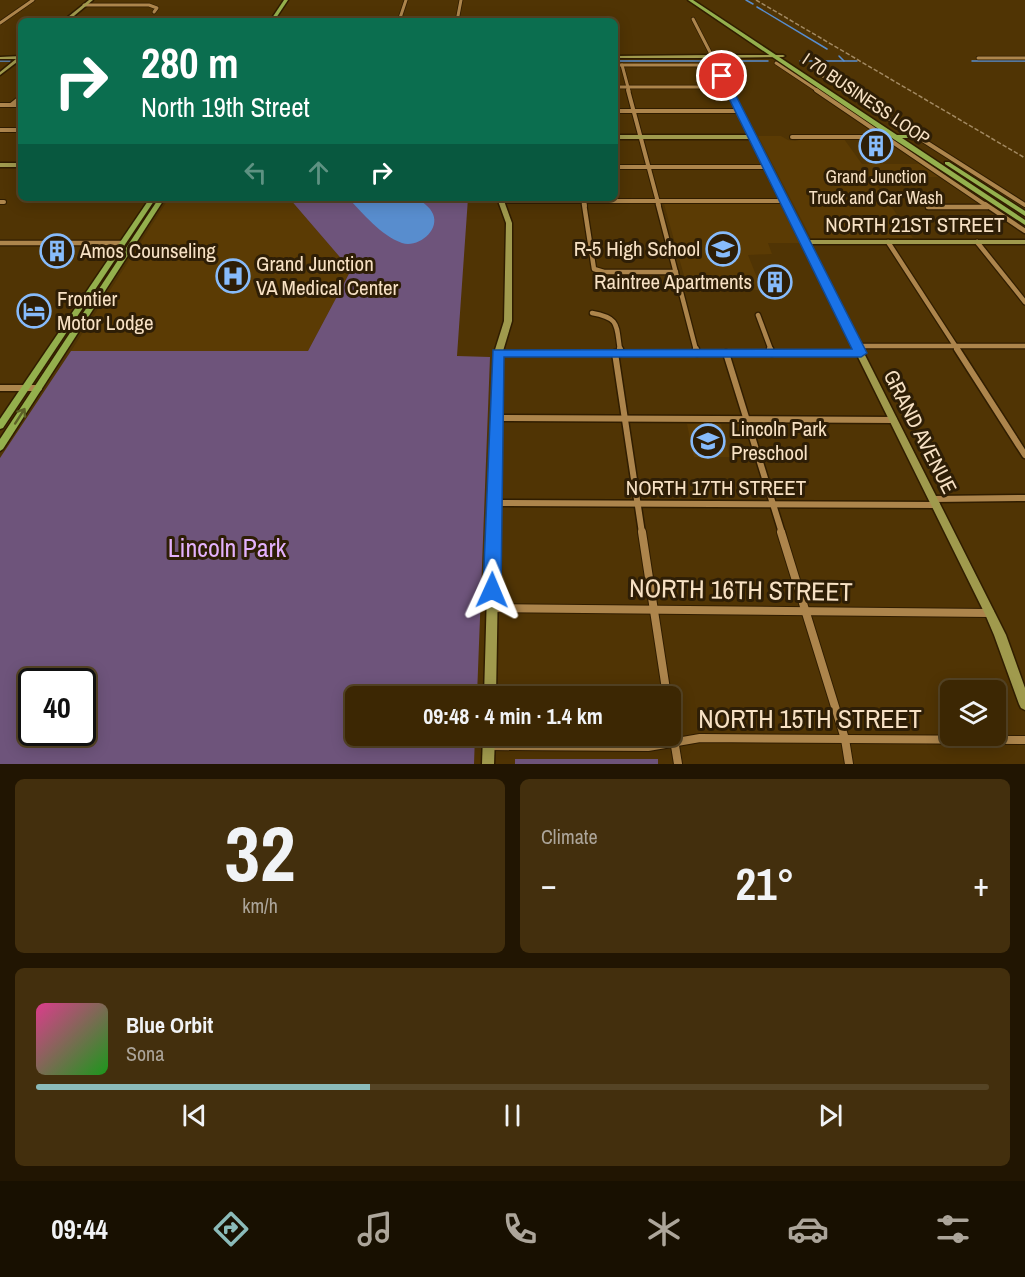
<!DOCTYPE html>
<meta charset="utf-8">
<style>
:root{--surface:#3c2703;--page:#432f0d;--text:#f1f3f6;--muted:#aca59a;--line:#554425;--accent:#8bbbb9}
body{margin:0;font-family:"Archivo Narrow",sans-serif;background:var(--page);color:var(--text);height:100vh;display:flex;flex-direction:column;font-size:22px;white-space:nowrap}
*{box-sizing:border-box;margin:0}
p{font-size:20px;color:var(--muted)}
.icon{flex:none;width:33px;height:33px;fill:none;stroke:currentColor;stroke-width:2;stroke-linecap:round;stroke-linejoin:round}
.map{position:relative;height:764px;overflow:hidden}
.sheet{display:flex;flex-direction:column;gap:15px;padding:15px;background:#211502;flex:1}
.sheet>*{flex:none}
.banner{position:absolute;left:18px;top:18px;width:600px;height:183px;border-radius:9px;box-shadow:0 3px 15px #0003,0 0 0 2px var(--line);background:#0b6e4f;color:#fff;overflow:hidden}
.buttons{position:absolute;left:940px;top:680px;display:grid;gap:12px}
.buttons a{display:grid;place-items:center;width:66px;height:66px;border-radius:9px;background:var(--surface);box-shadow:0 3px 15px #0003,0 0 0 2px var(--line);font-size:30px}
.speed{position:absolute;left:18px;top:668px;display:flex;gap:12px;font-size:30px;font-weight:700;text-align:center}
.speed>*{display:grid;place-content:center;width:78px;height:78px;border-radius:50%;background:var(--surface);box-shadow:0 3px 15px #0003,0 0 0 2px var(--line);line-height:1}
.speed .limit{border:3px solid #111;border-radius:9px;background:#fff;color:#111}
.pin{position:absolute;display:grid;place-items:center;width:51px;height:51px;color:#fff;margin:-26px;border:3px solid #fff;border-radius:50%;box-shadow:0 2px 6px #0007}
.me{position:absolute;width:66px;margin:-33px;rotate:1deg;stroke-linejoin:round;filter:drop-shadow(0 0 4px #0008)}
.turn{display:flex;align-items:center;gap:21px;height:126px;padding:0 24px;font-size:27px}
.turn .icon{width:78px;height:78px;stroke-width:2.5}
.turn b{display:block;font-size:42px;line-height:51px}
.lanes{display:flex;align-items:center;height:57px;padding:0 24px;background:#0003;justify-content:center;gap:30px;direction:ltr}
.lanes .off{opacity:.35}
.big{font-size:45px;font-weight:700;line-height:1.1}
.sheet .tile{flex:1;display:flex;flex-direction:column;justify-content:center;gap:9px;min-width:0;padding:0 21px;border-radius:9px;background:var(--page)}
.sheet .dial{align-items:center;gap:0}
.dial b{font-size:78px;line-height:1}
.song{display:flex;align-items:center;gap:18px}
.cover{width:72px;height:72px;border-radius:9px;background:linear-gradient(135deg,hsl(330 70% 55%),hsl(120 70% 35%))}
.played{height:6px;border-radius:3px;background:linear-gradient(90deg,var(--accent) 35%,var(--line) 35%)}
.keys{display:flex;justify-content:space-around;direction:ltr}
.heat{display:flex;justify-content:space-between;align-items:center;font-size:33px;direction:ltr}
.sheet .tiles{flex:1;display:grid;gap:15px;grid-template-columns:1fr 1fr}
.tile:last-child{grid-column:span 2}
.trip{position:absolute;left:345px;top:686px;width:336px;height:60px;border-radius:9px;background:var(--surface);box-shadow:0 3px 15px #0003,0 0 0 2px var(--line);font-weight:700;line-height:60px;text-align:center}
.tab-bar{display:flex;height:96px;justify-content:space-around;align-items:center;background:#181001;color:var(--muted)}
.tab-bar .icon{width:42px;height:42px}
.tab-bar .selected{color:var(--accent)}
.tab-bar b{font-size:27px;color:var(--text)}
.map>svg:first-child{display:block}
.built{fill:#5b3b04}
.green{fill:#6e547b;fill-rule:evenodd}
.water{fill:#588dce}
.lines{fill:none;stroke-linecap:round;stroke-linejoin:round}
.stream{stroke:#588dce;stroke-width:1.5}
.street-far4-casing{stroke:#301d00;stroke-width:4.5}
.street-far3-casing{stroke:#301d00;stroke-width:6}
.street-far2-casing{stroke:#301d00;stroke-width:7}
.street-far1-casing{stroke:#301d00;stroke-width:9}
.street-casing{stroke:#301d00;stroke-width:10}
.secondary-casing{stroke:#301d00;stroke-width:3}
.primary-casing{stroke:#301d00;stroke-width:3}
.street-far4{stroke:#ad854c;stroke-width:3}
.street-far3{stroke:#ad854c;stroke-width:4}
.street-far2{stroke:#ad854c;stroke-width:4.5}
.street-far1{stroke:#ad854c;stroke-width:6}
.street{stroke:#ad854c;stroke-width:8}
.secondary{fill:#a09a4d;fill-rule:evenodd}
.primary{fill:#94b04d;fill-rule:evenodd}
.rail{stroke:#a28962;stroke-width:1.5;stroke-dasharray:4.5 2;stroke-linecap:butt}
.oneway{stroke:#5c6026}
.route{fill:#1a73e8;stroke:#114b97;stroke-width:1.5}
.labels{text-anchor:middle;stroke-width:6;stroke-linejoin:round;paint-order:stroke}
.far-street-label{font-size:18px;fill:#f7e1c4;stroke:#2e1e06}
.far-poi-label{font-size:18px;fill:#f7e1c4;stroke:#2e1e06}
.street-label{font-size:21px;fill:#f7e1c4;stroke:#2e1e06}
.poi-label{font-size:21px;fill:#f7e1c4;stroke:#2e1e06;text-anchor:start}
.near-park-label{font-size:26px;fill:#e4b2fd;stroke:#2e1e06}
.near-street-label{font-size:26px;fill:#f7e1c4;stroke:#2e1e06}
</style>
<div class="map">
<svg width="1025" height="764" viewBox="0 0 1025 764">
<rect width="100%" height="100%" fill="#503404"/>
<g class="built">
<path d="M 758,136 L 781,136 L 788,140 L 795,141 L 803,139 L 844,139 L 862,164 L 919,164 L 939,177 L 871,177 L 913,238 L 811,238 Z"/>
<path d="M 169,198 L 289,198 L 351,270 L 308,351 L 71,351 Z"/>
<path d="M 664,204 L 780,204 L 800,243 L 768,243 L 772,254 L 748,255 L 762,290 L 688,290 Z"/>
<path d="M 687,424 L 721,424 L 730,457 L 694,457 Z"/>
</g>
<g class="green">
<path d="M 289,198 L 468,198 L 457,356 L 490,357 L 477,696 L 356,696 L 356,735 L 475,735 L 474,764 L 0,764 L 0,458 L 71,351 L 308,351 L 351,270 ZM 32,681 L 82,681 L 82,732 L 32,732 Z"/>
<rect x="515" y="759" width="143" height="5"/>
</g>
<path class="water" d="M 348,198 L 416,198 C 423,202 430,207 433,214 C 440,231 418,248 402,243 C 380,235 364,214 348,198 Z"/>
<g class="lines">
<g class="stream">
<path d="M 746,0 L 753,4"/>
<path d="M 757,7 L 827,49"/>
<path d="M 839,56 L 844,61"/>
<path d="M 0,61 L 10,61"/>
<path d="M 615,61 L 706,61"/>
<path d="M 722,61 L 768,61"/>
<path d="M 800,61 L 857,61"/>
<path d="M 972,61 L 1025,61"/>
</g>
<g class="street-far4-casing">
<g id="street-far4">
<path d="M 84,5 L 149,5 L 157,8 L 154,12"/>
<path d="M 693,19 L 712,56"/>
<path d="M 399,21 L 406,0"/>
<path d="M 457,21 L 461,0"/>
<path d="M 0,23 L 33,0"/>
<path d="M 978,58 L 1025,58"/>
<path d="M 776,63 L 818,91"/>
<path d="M 615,65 L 716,65"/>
<path d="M 622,65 L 629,91"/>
<path d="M 821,75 L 846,91"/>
<path d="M 615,87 L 727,87"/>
</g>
</g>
<g class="street-far3-casing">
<g id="street-far3">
<path d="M 628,90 L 659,206"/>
<path d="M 816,90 L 987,206"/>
<path d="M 844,90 L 1025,205"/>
<path d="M 0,105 L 21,105"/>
<path d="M 11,105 L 21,97"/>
<path d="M 615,111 L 739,111"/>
<path d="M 0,130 L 21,130"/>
<path d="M 792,137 L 884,137"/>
<path d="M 615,167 L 768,167"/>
<path d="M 503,201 L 784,201"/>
<path d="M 584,201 L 585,206"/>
<path d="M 0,202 L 4,202"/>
</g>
</g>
<g class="street-far2-casing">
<g id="street-far2">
<path d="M 584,204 L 594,269 L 604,272 L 676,272"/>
<path d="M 658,204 L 696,350"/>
<path d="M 985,204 L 1025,231"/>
<path d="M 928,207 L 988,207"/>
<path d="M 888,242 L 958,350"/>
<path d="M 977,242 L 1025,302"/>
<path d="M 0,243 L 122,243"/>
<path d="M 592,313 C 620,318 616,325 620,350"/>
<path d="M 758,315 L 771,350"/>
<path d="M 857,346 L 1025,346"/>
</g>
</g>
<g class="street-far1-casing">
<g id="street-far1">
<path d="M 620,349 L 621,353"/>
<path d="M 696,349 L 697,353"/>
<path d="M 770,349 L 772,353"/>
<path d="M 957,349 L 1025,455"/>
<path d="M 615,353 L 642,533"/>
<path d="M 726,353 L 782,533"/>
<path d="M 0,388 L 39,388"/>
<path d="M 496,418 L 894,420"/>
<path d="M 934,499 L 1025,498"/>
<path d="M 495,503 L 937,505"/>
</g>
</g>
<g class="street-casing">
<g id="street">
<path d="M 642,532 L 667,696"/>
<path d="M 781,532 L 845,739 L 849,764"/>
<path d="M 492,608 L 990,613"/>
<path d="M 670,715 L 678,764"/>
<path d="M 489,746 L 648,747 L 700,738 L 1025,740"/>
</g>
</g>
<g class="secondary-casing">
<g id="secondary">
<path d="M 89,0 L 93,0 L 68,21 L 63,21 Z"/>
<path d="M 712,55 L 783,55 L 785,56 L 783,57 L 715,58 L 807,240 L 1025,240 L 1025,244 L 809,244 L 995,613 L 1006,635 L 1025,688 L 1025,710 L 1021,708 L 1019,704 L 994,635 L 985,614 L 857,355 L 502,355 L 496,696 L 484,696 L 494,353 L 504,321 L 506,223 L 497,198 L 503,198 L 512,223 L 512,321 L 503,351 L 855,351 L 750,139 L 615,139 L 615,135 L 749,135 L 711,58 L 615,58 L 615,56 Z"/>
<path d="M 21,56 L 21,59 L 0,75 L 0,72 L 16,59 L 0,59 L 0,57 Z"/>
<rect x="0" y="163" width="21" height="4"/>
<path d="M 483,735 L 495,735 L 494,764 L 482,764 Z"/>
</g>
</g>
<g class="primary-casing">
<g id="primary">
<path d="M 284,0 L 288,0 L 274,21 L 270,21 Z"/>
<path d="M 688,0 L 693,0 L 897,135 L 918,135 L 918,137 L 916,138 L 902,138 L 1025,220 L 1025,225 L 892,138 Z"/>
<path d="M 945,162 L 949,162 L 1025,211 L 1025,216 L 945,164 Z"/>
<path d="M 150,198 L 156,198 L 3,428 L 0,429 L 0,419 Z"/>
<path d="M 159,198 L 165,198 L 3,449 L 0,451 L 0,439 Z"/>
</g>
</g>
<use href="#street-far4" class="street-far4"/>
<use href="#street-far3" class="street-far3"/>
<use href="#street-far2" class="street-far2"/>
<use href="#street-far1" class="street-far1"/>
<use href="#street" class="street"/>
<use href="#secondary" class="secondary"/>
<use href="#primary" class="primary"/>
<path class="rail" d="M 756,0 L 1025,158"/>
</g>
<defs><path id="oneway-shaft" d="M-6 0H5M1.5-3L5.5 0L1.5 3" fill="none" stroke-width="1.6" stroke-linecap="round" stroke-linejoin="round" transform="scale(1.5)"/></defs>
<use class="oneway" href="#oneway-shaft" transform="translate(20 416) rotate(-57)"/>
<path class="route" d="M 722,73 L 726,76 L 867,353 L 861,357 L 504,357 L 501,590 L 498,595 L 492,597 L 486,595 L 483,590 L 493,350 L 852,349 L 718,76 Z"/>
<defs>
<g id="building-ring" transform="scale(1.725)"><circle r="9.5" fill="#2e1e06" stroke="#87bbfb" stroke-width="1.5"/><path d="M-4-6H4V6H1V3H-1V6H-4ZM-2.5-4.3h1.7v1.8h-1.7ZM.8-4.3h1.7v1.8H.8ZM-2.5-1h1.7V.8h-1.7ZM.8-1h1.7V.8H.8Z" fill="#87bbfb"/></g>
<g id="school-ring" transform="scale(1.725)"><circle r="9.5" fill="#2e1e06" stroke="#87bbfb" stroke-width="1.5"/><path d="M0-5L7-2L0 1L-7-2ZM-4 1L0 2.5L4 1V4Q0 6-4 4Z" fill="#87bbfb"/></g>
<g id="hospital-ring" transform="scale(1.725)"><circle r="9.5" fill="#2e1e06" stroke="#87bbfb" stroke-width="1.5"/><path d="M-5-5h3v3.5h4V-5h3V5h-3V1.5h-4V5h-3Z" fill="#87bbfb"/></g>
<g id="hotel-ring" transform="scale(1.725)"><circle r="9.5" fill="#2e1e06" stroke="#87bbfb" stroke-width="1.5"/><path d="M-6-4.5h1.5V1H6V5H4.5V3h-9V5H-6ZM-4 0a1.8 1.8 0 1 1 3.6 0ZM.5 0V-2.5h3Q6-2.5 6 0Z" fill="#87bbfb"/></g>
</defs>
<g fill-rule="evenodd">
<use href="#building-ring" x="876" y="146"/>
<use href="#school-ring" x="723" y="249"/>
<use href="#building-ring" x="57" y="251"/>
<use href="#hospital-ring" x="233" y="276"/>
<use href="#building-ring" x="775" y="282"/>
<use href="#hotel-ring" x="34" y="311"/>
<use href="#school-ring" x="708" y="441"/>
</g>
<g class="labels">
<g class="far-street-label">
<text transform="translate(866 99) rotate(34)" y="6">I 70 BUSINESS LOOP</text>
</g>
<g class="far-poi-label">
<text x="876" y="183">Grand Junction<tspan x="876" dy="21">Truck and Car Wash</tspan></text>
</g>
<g class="street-label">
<text x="915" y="232">NORTH 21ST STREET</text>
<text transform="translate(920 432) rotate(63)" y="7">GRAND AVENUE</text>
<text x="716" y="495">NORTH 17TH STREET</text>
</g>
<g class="poi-label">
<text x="700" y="256" text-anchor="end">R-5 High School</text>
<text x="80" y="258">Amos Counseling</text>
<text x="256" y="271">Grand Junction<tspan x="256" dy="24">VA Medical Center</tspan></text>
<text x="752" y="289" text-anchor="end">Raintree Apartments</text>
<text x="57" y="306">Frontier<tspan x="57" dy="24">Motor Lodge</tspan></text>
<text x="731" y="436">Lincoln Park<tspan x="731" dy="24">Preschool</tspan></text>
</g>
<g class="near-park-label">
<text x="227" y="557">Lincoln Park</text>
</g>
<g class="near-street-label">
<text transform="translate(741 590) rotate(1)" y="9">NORTH 16TH STREET</text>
<text x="810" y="728">NORTH 15TH STREET</text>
</g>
</g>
</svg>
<div class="buttons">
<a><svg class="icon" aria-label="layers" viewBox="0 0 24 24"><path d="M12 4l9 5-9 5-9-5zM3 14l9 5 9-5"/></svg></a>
</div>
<div class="speed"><div class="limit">40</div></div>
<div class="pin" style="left:722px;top:76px;background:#d93025"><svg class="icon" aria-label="arrive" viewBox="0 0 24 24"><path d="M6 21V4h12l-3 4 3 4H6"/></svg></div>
<svg class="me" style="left:492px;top:590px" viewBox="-20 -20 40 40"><path d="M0-17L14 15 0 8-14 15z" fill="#1a73e8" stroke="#fff" stroke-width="4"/></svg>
<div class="trip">09:48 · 4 min · 1.4 km</div>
<div class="banner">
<div class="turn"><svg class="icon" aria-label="right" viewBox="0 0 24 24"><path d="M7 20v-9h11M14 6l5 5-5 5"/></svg><div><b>280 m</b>North 19th Street</div></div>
<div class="lanes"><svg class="icon off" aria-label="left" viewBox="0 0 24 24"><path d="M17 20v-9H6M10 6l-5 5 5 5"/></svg><svg class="icon off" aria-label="ahead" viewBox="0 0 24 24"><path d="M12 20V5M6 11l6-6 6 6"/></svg><svg class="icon" aria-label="right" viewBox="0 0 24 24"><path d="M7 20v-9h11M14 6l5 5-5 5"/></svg></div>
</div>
</div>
<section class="sheet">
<div class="tiles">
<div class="tile dial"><b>32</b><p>km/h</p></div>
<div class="tile"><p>Climate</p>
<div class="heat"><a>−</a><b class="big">21°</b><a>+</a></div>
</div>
<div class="tile">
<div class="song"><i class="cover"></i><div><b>Blue Orbit</b><p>Sona</p></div></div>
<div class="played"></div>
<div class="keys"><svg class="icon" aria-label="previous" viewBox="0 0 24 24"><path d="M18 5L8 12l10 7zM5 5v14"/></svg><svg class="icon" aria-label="pause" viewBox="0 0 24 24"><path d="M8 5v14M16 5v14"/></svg><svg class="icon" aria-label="next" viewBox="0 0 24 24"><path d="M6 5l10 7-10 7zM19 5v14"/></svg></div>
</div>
</div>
</section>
<nav class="tab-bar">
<b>09:44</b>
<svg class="icon selected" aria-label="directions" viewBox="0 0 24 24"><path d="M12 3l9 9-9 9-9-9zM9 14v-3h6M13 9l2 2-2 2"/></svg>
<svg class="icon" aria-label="music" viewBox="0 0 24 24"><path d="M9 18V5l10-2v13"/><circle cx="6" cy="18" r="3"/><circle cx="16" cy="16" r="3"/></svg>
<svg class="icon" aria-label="phone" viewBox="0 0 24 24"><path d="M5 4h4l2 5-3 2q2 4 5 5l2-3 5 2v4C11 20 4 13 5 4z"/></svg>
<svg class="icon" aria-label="climate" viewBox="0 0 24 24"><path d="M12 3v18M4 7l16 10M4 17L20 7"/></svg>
<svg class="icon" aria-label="car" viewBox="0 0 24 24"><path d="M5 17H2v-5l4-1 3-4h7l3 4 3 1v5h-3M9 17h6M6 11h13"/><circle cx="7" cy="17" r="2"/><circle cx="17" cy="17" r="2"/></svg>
<svg class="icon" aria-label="filters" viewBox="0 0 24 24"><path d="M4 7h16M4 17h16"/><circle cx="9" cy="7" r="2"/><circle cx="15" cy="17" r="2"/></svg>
</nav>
